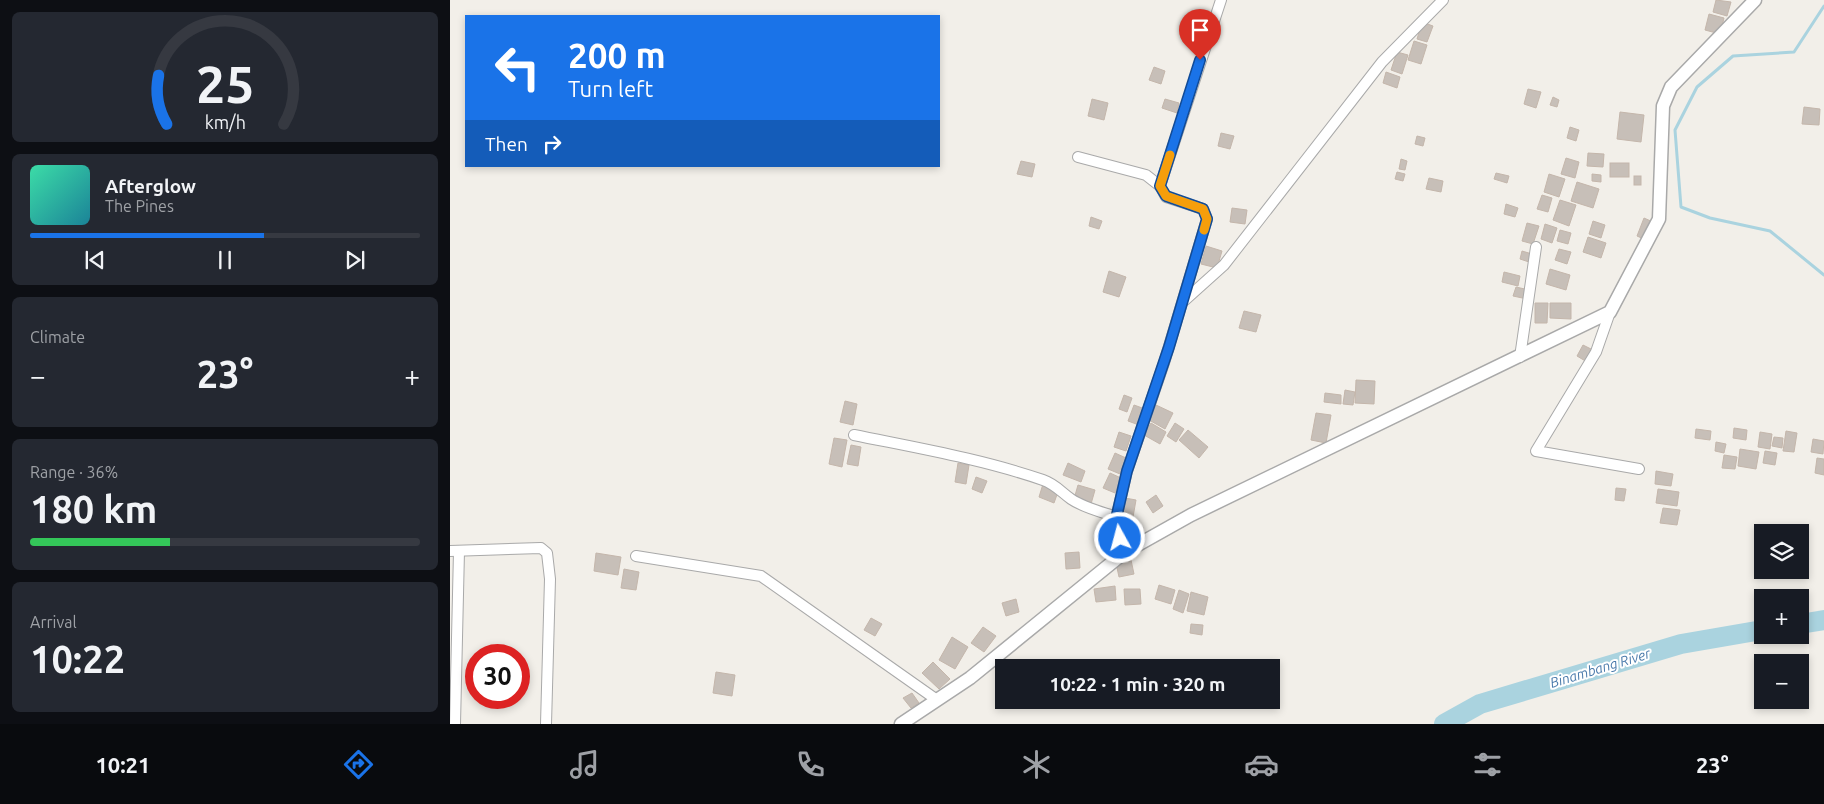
<!DOCTYPE html>
<meta charset="utf-8">
<style>
:root{--surface:#171b24;--page:#242831;--text:#f1f3f6;--muted:#9ea1a6;--line:#363941;--accent:#1a73e8}
body{margin:0;font-family:Ubuntu,sans-serif;background:var(--page);color:var(--text);height:100vh;display:flex;flex-direction:column;font-size:19px;white-space:nowrap}
*{box-sizing:border-box;margin:0}
p{font-size:16px;color:var(--muted)}
.icon{flex:none;width:28px;height:28px;fill:none;stroke:currentColor;stroke-width:2;stroke-linecap:round;stroke-linejoin:round}
.map{position:relative;flex:1;overflow:hidden}
.sheet{display:flex;flex-direction:column;gap:12px;padding:12px;background:#0d0f14;width:450px}
.sheet>*{flex:none}
.hud{position:absolute;left:15px;top:15px;width:475px;height:152px;border-radius:0px;box-shadow:0 2px 8px #0003;background:#1a73e8;color:#fff;overflow:hidden}
.fabs{position:absolute;left:1304px;top:524px;display:grid;gap:10px}
.fabs a{display:grid;place-items:center;width:55px;height:55px;border-radius:0px;background:var(--surface);box-shadow:0 2px 8px #0003;font-size:25px}
.speed{position:absolute;left:15px;top:644px;display:flex;gap:10px;font-size:25px;font-weight:700;text-align:center}
.speed>*{display:grid;place-content:center;width:65px;height:65px;border-radius:50%;background:var(--surface);box-shadow:0 2px 8px #0003;line-height:1}
.speed .limit{border:8px solid #d22;background:#fff;color:#111}
.pin{position:absolute;display:grid;place-items:center;width:42px;height:42px;color:#fff;margin:-51px -21px;border-radius:50% 50% 50% 0;rotate:-45deg;box-shadow:0 0 5px #0007}
.pin .icon{rotate:45deg}
.me{position:absolute;width:55px;margin:-28px;rotate:353deg;stroke-linejoin:round;filter:drop-shadow(0 0 4px #0008)}
.turn{display:flex;align-items:center;gap:18px;height:105px;padding:0 20px;font-size:22px}
.turn .icon{width:65px;height:65px;stroke-width:2.5}
.turn b{display:block;font-size:35px;line-height:42px}
.then{display:flex;align-items:center;height:48px;padding:0 20px;background:#0003;gap:10px;font-size:19px}
.big{font-size:38px;font-weight:700;line-height:1.1}
.sheet .card{flex:1;display:flex;flex-direction:column;justify-content:center;gap:8px;min-width:0;padding:0 18px;border-radius:8px;background:var(--page)}
.sheet .dial{align-items:center;gap:0}
.dial svg{height:130px;overflow:visible;fill:none;stroke:var(--line);stroke-width:7;stroke-linecap:round;text-anchor:middle}
.dial text{fill:var(--text);stroke:none}
.song{display:flex;align-items:center;gap:15px}
.cover{width:60px;height:60px;border-radius:8px;background:linear-gradient(135deg,hsl(160 70% 55%),hsl(190 70% 35%))}
.played{height:5px;border-radius:2px;background:linear-gradient(90deg,var(--accent) 60%,var(--line) 60%)}
.keys{display:flex;justify-content:space-around;direction:ltr}
.heat{display:flex;justify-content:space-between;align-items:center;font-size:28px;direction:ltr}
.charge{height:8px;border-radius:4px;background:linear-gradient(90deg,#34c759 36%,var(--line) 0)}
.trip{position:absolute;left:545px;top:659px;width:285px;height:50px;border-radius:0px;background:var(--surface);box-shadow:0 2px 8px #0003;font-weight:700;line-height:50px;text-align:center}
.tabs{display:flex;height:80px;justify-content:space-around;align-items:center;background:#090b0e;color:var(--muted)}
.tabs .icon{width:35px;height:35px}
.tabs .active{color:var(--accent)}
.tabs b{font-size:22px;color:var(--text)}
main{display:flex;flex:1;min-height:0}
.map>svg:first-child{display:block}
.lines{fill:none;stroke-linecap:round;stroke-linejoin:round}
.stream{stroke:#aad3df;stroke-width:3}
.river{stroke:#aad3df;stroke-width:20}
.building{fill:#c7bfb8;stroke:#c4b6ab}
.minor-casing{stroke:#a9a9a9;stroke-width:12}
.tertiary-casing{stroke:#a9a9a9;stroke-width:15}
.minor{stroke:#fff;stroke-width:10}
.tertiary{stroke:#fff;stroke-width:12}
.route-casing{stroke:#114b97;stroke-width:12}
.route{stroke:#1a73e8;stroke-width:9}
.slow{stroke:#f59e0b;stroke-width:9}
.labels{text-anchor:middle;stroke-width:4;stroke-linejoin:round;paint-order:stroke}
.water-label{font-size:14px;font-style:italic;fill:#4a7aab;stroke:#fff}
</style>
<main>
<section class="sheet">
<div class="card dial"><svg viewBox="0 0 100 80">
<path d="M14 69A42 42 0 1 1 86 69"/>
<path d="M14 69A42 42 0 0 1 9 39" stroke="#1a73e8"/>
<text x="50" y="56" font-size="32" font-weight="700">25</text>
<text x="50" y="72" font-size="11">km/h</text>
</svg></div>
<div class="card">
<div class="song"><i class="cover"></i><div><b>Afterglow</b><p>The Pines</p></div></div>
<div class="played"></div>
<div class="keys"><svg class="icon" aria-label="previous" viewBox="0 0 24 24"><path d="M18 5L8 12l10 7zM5 5v14"/></svg><svg class="icon" aria-label="pause" viewBox="0 0 24 24"><path d="M8 5v14M16 5v14"/></svg><svg class="icon" aria-label="next" viewBox="0 0 24 24"><path d="M6 5l10 7-10 7zM19 5v14"/></svg></div>
</div>
<div class="card"><p>Climate</p>
<div class="heat"><a>−</a><b class="big">23°</b><a>+</a></div>
</div>
<div class="card"><p>Range · 36%</p><b class="big">180 km</b><div class="charge"></div></div>
<div class="card"><p>Arrival</p><b class="big">10:22</b></div>
</section>
<div class="map">
<svg width="1374" height="724" viewBox="0 0 1374 724">
<rect width="100%" height="100%" fill="#f2efe9"/>
<g class="lines">
<path class="stream" d="M 1374,6 L 1344,52 L 1283,56 L 1247,87 L 1225,130 L 1231,207 L 1260,218 L 1320,231 L 1374,275"/>
<g class="river">
<path d="M 1350,624 L 1374,620"/>
<path d="M 994,724 L 1030,704 L 1231,644 L 1312,630"/>
</g>
</g>
<g class="building">
<path d="M 1266,0 L 1281,2 L 1277,16 L 1263,12 Z"/>
<path d="M 1259,14 L 1274,18 L 1270,34 L 1255,30 Z"/>
<path d="M 972,22 L 983,26 L 977,42 L 967,39 Z"/>
<path d="M 964,41 L 977,45 L 971,64 L 958,60 Z"/>
<path d="M 947,52 L 958,55 L 952,74 L 941,70 Z"/>
<path d="M 704,67 L 715,71 L 711,84 L 699,80 Z"/>
<path d="M 936,72 L 950,77 L 947,88 L 933,83 Z"/>
<path d="M 1078,89 L 1091,92 L 1086,108 L 1074,104 Z"/>
<path d="M 1103,97 L 1109,100 L 1107,107 L 1100,105 Z"/>
<path d="M 642,99 L 658,103 L 654,120 L 638,116 Z"/>
<path d="M 715,99 L 729,103 L 727,113 L 712,108 Z"/>
<path d="M 1354,107 L 1370,109 L 1369,125 L 1352,124 Z"/>
<path d="M 1170,112 L 1194,115 L 1191,142 L 1167,139 Z"/>
<path d="M 1120,127 L 1129,130 L 1126,141 L 1117,138 Z"/>
<path d="M 771,133 L 784,136 L 780,149 L 768,146 Z"/>
<path d="M 967,136 L 975,138 L 973,146 L 965,144 Z"/>
<path d="M 1138,153 L 1154,154 L 1153,167 L 1137,166 Z"/>
<path d="M 1116,158 L 1129,162 L 1125,178 L 1111,174 Z"/>
<path d="M 951,159 L 957,161 L 955,170 L 949,169 Z"/>
<path d="M 571,161 L 585,164 L 582,177 L 567,174 Z"/>
<rect x="1160" y="163" width="19" height="14"/>
<path d="M 947,172 L 955,174 L 953,181 L 945,179 Z"/>
<path d="M 1046,173 L 1059,176 L 1057,183 L 1044,179 Z"/>
<path d="M 1099,174 L 1115,179 L 1109,197 L 1094,192 Z"/>
<path d="M 1142,174 L 1151,175 L 1151,182 L 1142,181 Z"/>
<rect x="1184" y="176" width="7" height="9"/>
<path d="M 979,178 L 993,181 L 991,192 L 976,189 Z"/>
<path d="M 1127,182 L 1149,189 L 1143,208 L 1121,201 Z"/>
<path d="M 1092,195 L 1102,198 L 1098,212 L 1087,209 Z"/>
<path d="M 1110,200 L 1126,205 L 1119,226 L 1103,220 Z"/>
<path d="M 1056,204 L 1068,208 L 1065,217 L 1054,214 Z"/>
<path d="M 782,208 L 797,210 L 795,224 L 780,222 Z"/>
<path d="M 641,217 L 652,221 L 649,229 L 639,226 Z"/>
<path d="M 1194,218 L 1203,222 L 1196,240 L 1187,236 Z"/>
<path d="M 1143,221 L 1155,225 L 1151,238 L 1139,234 Z"/>
<path d="M 1077,223 L 1089,226 L 1083,244 L 1072,241 Z"/>
<path d="M 1095,224 L 1107,228 L 1102,243 L 1091,239 Z"/>
<path d="M 1110,230 L 1121,233 L 1118,244 L 1107,241 Z"/>
<path d="M 1138,237 L 1156,243 L 1151,258 L 1133,252 Z"/>
<path d="M 756,246 L 772,251 L 767,268 L 751,264 Z"/>
<path d="M 1109,249 L 1121,252 L 1117,264 L 1105,260 Z"/>
<path d="M 1072,251 L 1082,254 L 1079,262 L 1070,259 Z"/>
<path d="M 1100,269 L 1120,275 L 1116,290 L 1096,284 Z"/>
<path d="M 659,271 L 676,277 L 669,297 L 653,292 Z"/>
<path d="M 1054,272 L 1070,276 L 1068,286 L 1052,282 Z"/>
<path d="M 1066,287 L 1079,290 L 1077,299 L 1063,296 Z"/>
<path d="M 1085,303 L 1098,303 L 1097,323 L 1085,323 Z"/>
<path d="M 1100,303 L 1121,303 L 1121,319 L 1100,318 Z"/>
<path d="M 794,311 L 811,315 L 806,332 L 789,328 Z"/>
<path d="M 1133,345 L 1143,350 L 1137,362 L 1127,356 Z"/>
<path d="M 906,380 L 925,381 L 924,404 L 905,403 Z"/>
<path d="M 895,390 L 905,392 L 903,405 L 893,404 Z"/>
<path d="M 875,393 L 891,395 L 891,404 L 874,402 Z"/>
<path d="M 674,395 L 682,398 L 677,412 L 669,409 Z"/>
<path d="M 395,401 L 407,404 L 403,425 L 390,422 Z"/>
<path d="M 684,405 L 695,409 L 689,425 L 678,421 Z"/>
<path d="M 706,405 L 723,413 L 715,429 L 699,420 Z"/>
<path d="M 866,413 L 881,415 L 876,443 L 861,440 Z"/>
<path d="M 701,423 L 716,432 L 710,444 L 694,435 Z"/>
<path d="M 725,423 L 734,429 L 726,442 L 717,436 Z"/>
<path d="M 1284,428 L 1297,430 L 1296,440 L 1283,438 Z"/>
<path d="M 1246,429 L 1261,431 L 1260,440 L 1245,438 Z"/>
<path d="M 738,430 L 758,447 L 749,458 L 729,440 Z"/>
<path d="M 1336,431 L 1347,433 L 1344,452 L 1333,451 Z"/>
<path d="M 669,432 L 681,436 L 676,451 L 664,447 Z"/>
<path d="M 1310,432 L 1322,434 L 1320,449 L 1308,447 Z"/>
<path d="M 1324,437 L 1333,438 L 1332,448 L 1322,446 Z"/>
<path d="M 384,438 L 397,440 L 392,467 L 379,464 Z"/>
<path d="M 1363,439 L 1374,441 L 1373,454 L 1361,452 Z"/>
<path d="M 1266,442 L 1276,444 L 1274,453 L 1265,451 Z"/>
<path d="M 401,445 L 411,447 L 408,466 L 397,464 Z"/>
<path d="M 1290,449 L 1309,452 L 1306,469 L 1288,466 Z"/>
<path d="M 1315,451 L 1327,453 L 1325,465 L 1313,463 Z"/>
<path d="M 665,453 L 676,458 L 670,474 L 658,469 Z"/>
<path d="M 1274,455 L 1287,457 L 1285,469 L 1272,468 Z"/>
<path d="M 1367,458 L 1374,459 L 1374,475 L 1365,473 Z"/>
<path d="M 508,463 L 519,465 L 516,484 L 505,482 Z"/>
<path d="M 618,463 L 635,471 L 631,482 L 613,475 Z"/>
<path d="M 1206,471 L 1223,474 L 1221,486 L 1205,484 Z"/>
<path d="M 660,473 L 671,478 L 665,493 L 653,488 Z"/>
<path d="M 526,477 L 537,481 L 532,493 L 522,489 Z"/>
<path d="M 593,484 L 609,489 L 604,503 L 589,497 Z"/>
<path d="M 628,485 L 645,490 L 641,504 L 624,499 Z"/>
<path d="M 1166,488 L 1176,489 L 1174,501 L 1165,500 Z"/>
<path d="M 1208,489 L 1229,492 L 1227,506 L 1206,503 Z"/>
<path d="M 706,495 L 713,506 L 703,513 L 696,502 Z"/>
<path d="M 675,498 L 686,500 L 683,517 L 672,515 Z"/>
<path d="M 1213,508 L 1230,510 L 1227,525 L 1210,523 Z"/>
<path d="M 671,518 L 681,520 L 678,533 L 669,531 Z"/>
<path d="M 629,552 L 630,568 L 616,569 L 615,553 Z"/>
<path d="M 146,553 L 171,557 L 168,575 L 144,571 Z"/>
<path d="M 681,560 L 684,574 L 669,577 L 666,563 Z"/>
<path d="M 174,569 L 189,572 L 186,590 L 171,588 Z"/>
<path d="M 709,585 L 725,590 L 721,604 L 705,599 Z"/>
<path d="M 665,586 L 666,600 L 646,602 L 644,589 Z"/>
<path d="M 674,589 L 690,589 L 691,604 L 675,605 Z"/>
<path d="M 729,590 L 739,594 L 733,613 L 723,609 Z"/>
<path d="M 741,592 L 758,597 L 754,615 L 737,611 Z"/>
<path d="M 566,599 L 569,612 L 556,616 L 552,603 Z"/>
<path d="M 421,618 L 432,624 L 425,636 L 414,630 Z"/>
<path d="M 741,624 L 753,625 L 752,635 L 740,633 Z"/>
<path d="M 533,627 L 546,636 L 534,652 L 521,643 Z"/>
<path d="M 502,637 L 518,647 L 505,669 L 489,660 Z"/>
<path d="M 483,662 L 500,679 L 489,689 L 472,673 Z"/>
<path d="M 266,672 L 285,675 L 282,696 L 263,693 Z"/>
<path d="M 462,693 L 469,703 L 461,708 L 453,698 Z"/>
</g>
<g class="lines">
<g class="minor-casing">
<g id="minor">
<path d="M 628,157 L 696,175 L 710,186"/>
<path d="M 735,300 L 774,265 L 932,62 L 993,0"/>
<path d="M 1160,312 L 1146,352 L 1086,451 L 1189,469"/>
<path d="M 1070,357 L 1086,247"/>
<path d="M 404,435 C 467,448 532,459 593,480 C 605,484 611,492 621,499 C 634,508 652,512 667,517"/>
<path d="M 0,551 L 91,548 L 97,553 L 100,579 L 96,724"/>
<path d="M 675,552 L 665,523 L 677,471 L 714,363 L 757,219 L 753,209 L 716,197 L 710,186 L 771,0"/>
<path d="M 186,556 L 311,576 L 487,700"/>
<path d="M 5,724 L 9,551"/>
</g>
</g>
<g class="tertiary-casing">
<path id="tertiary" d="M 451,724 L 520,678 L 675,552 L 741,515 L 1160,312 L 1209,219 L 1213,106 L 1221,87 L 1305,0"/>
</g>
<use href="#minor" class="minor"/>
<use href="#tertiary" class="tertiary"/>
</g>
<g class="lines">
<g class="route-casing">
<path id="route" d="M 670,538 L 665,523 L 677,471 L 719,347 L 757,219 L 753,209 L 716,196 L 710,186 L 750,60"/>
</g>
<use href="#route" class="route"/>
<path class="slow" d="M 720,155 L 710,186 L 716,196 L 753,209 L 757,219 L 754,230"/>
</g>
<g class="labels">
<g class="water-label">
<text transform="translate(1150 668) rotate(-17)" y="5">Binambang River</text>
</g>
</g>
</svg>
<div class="fabs">
<a><svg class="icon" aria-label="layers" viewBox="0 0 24 24"><path d="M12 4l9 5-9 5-9-5zM3 14l9 5 9-5"/></svg></a>
<a>+</a>
<a>−</a>
</div>
<div class="speed"><div class="limit">30</div></div>
<div class="pin" style="left:750px;top:60px;background:#d93025"><svg class="icon" aria-label="arrive" viewBox="0 0 24 24"><path d="M6 21V4h12l-3 4 3 4H6"/></svg></div>
<svg class="me" style="left:670px;top:538px" viewBox="-20 -20 40 40"><circle r="17" fill="#1a73e8" stroke="#fff" stroke-width="3"/><path d="M0-11L8 9 0 5-8 9z" fill="#fff"/></svg>
<div class="trip">10:22 · 1 min · 320 m</div>
<div class="hud">
<div class="turn"><svg class="icon" aria-label="left" viewBox="0 0 24 24"><path d="M17 20v-9H6M10 6l-5 5 5 5"/></svg><div><b>200 m</b>Turn left</div></div>
<div class="then">Then<svg class="icon" aria-label="right" viewBox="0 0 24 24"><path d="M7 20v-9h11M14 6l5 5-5 5"/></svg></div>
</div>
</div>
</main>
<nav class="tabs">
<b>10:21</b>
<svg class="icon active" aria-label="directions" viewBox="0 0 24 24"><path d="M12 3l9 9-9 9-9-9zM9 14v-3h6M13 9l2 2-2 2"/></svg>
<svg class="icon" aria-label="music" viewBox="0 0 24 24"><path d="M9 18V5l10-2v13"/><circle cx="6" cy="18" r="3"/><circle cx="16" cy="16" r="3"/></svg>
<svg class="icon" aria-label="phone" viewBox="0 0 24 24"><path d="M5 4h4l2 5-3 2q2 4 5 5l2-3 5 2v4C11 20 4 13 5 4z"/></svg>
<svg class="icon" aria-label="climate" viewBox="0 0 24 24"><path d="M12 3v18M4 7l16 10M4 17L20 7"/></svg>
<svg class="icon" aria-label="car" viewBox="0 0 24 24"><path d="M5 17H2v-5l4-1 3-4h7l3 4 3 1v5h-3M9 17h6M6 11h13"/><circle cx="7" cy="17" r="2"/><circle cx="17" cy="17" r="2"/></svg>
<svg class="icon" aria-label="filters" viewBox="0 0 24 24"><path d="M4 7h16M4 17h16"/><circle cx="9" cy="7" r="2"/><circle cx="15" cy="17" r="2"/></svg>
<b>23°</b>
</nav>
